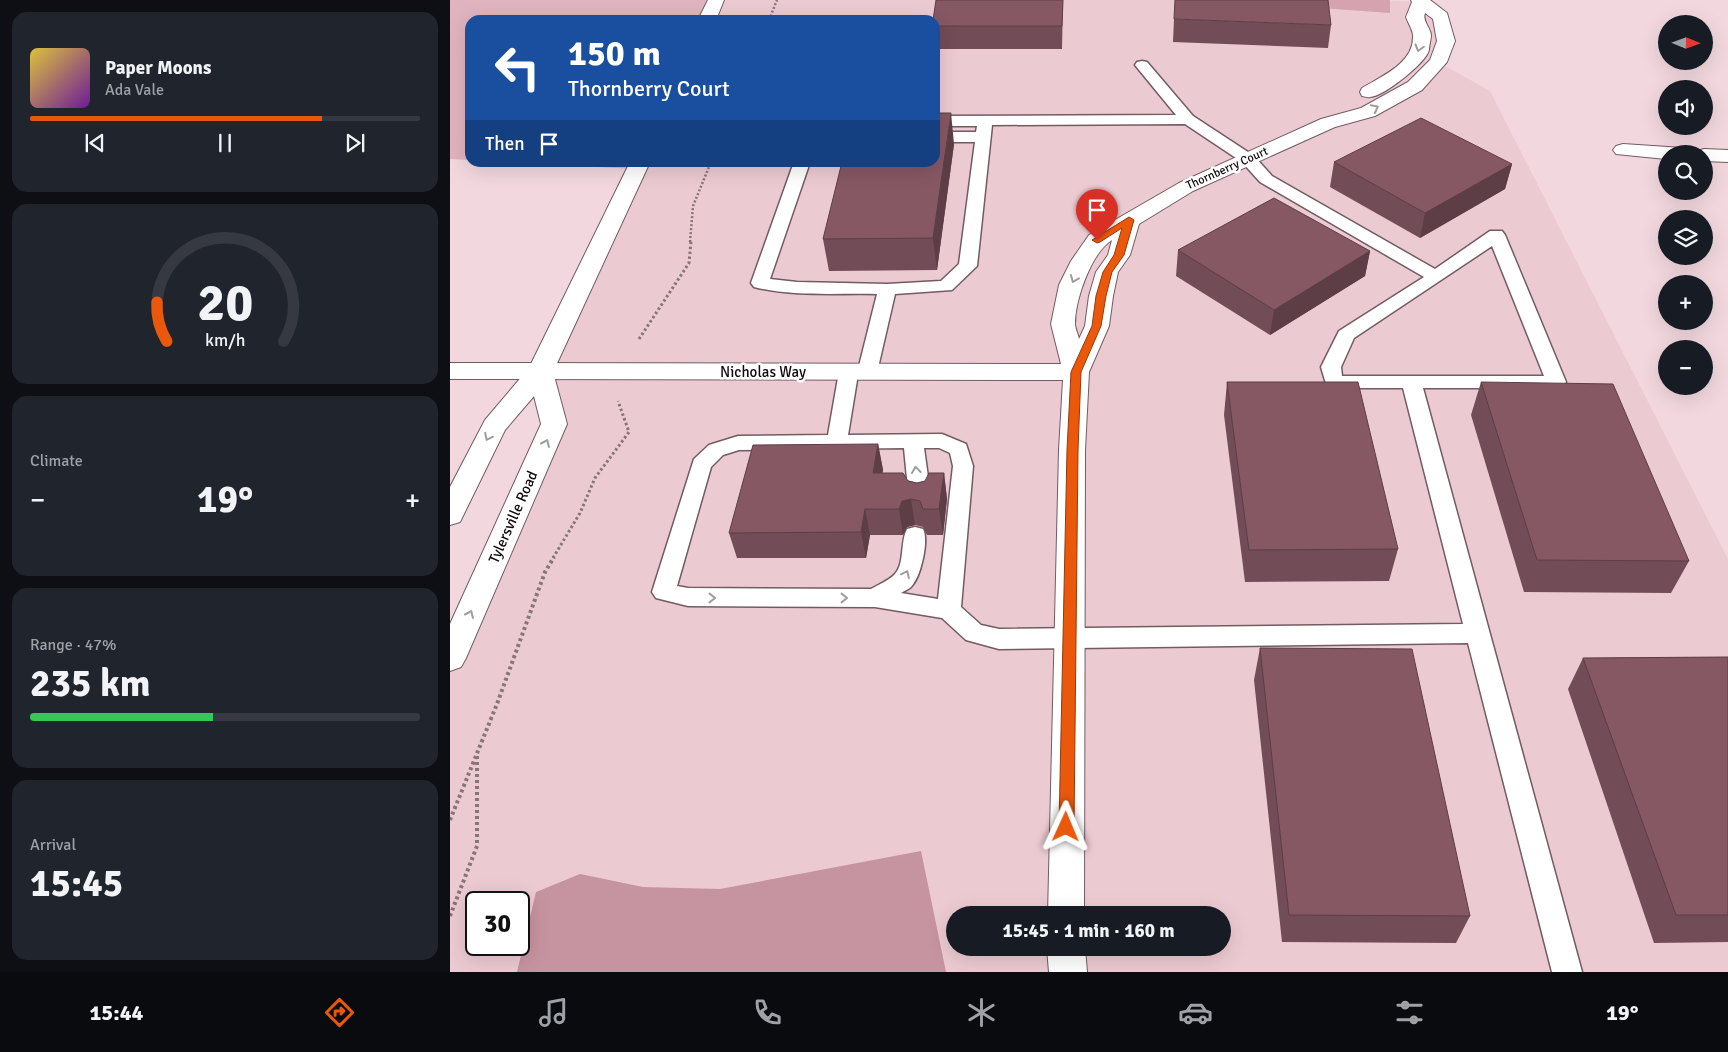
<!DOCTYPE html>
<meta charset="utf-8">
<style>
:root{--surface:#171b24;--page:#20242c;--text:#f1f3f6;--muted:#9ea1a6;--line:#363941;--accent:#ea580c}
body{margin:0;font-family:Signika,sans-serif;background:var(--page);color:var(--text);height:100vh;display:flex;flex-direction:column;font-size:19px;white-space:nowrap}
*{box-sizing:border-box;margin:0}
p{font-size:16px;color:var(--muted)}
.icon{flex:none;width:28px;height:28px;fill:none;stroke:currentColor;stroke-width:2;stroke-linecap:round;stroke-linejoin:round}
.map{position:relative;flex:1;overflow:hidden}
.sheet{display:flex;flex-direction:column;gap:12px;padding:12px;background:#0d0f14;width:450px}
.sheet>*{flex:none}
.hud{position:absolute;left:15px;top:15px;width:475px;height:152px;border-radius:15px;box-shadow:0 5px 20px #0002;background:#1a4fa0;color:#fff;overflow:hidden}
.needle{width:32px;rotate:91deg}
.buttons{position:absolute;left:1208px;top:15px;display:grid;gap:10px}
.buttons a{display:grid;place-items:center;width:55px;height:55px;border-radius:50%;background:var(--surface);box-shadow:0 5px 20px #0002;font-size:25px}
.speed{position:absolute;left:15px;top:891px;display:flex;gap:10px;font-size:25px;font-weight:700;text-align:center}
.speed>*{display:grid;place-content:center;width:65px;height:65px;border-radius:50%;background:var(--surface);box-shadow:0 5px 20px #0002;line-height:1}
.speed .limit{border:2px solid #111;border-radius:8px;background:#fff;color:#111}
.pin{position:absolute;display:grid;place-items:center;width:42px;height:42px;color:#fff;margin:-51px -21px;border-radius:50% 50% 50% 0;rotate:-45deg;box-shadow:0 0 5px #0007}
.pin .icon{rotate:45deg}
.me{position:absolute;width:55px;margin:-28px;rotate:1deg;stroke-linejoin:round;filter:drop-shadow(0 0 4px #0008)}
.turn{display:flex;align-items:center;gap:18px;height:105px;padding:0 20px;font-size:22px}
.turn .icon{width:65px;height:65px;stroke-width:2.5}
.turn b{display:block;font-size:35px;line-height:42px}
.then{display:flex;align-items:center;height:48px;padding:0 20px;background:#0003;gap:10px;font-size:19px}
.big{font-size:38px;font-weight:800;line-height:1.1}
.sheet .card{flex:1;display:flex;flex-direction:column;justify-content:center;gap:8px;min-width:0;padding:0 18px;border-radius:15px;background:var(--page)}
.sheet .dial{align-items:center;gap:0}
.dial svg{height:130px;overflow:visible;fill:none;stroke:var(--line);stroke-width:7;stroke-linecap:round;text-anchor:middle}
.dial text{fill:var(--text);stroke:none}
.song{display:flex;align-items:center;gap:15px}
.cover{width:60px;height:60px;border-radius:8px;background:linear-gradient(135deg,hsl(50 70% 55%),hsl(280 70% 35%))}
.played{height:5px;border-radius:2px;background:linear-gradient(90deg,var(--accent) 75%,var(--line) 75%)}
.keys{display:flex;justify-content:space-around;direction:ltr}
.heat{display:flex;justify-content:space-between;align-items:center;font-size:28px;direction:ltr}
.charge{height:8px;border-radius:4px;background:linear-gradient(90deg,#34c759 47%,var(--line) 0)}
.trip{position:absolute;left:496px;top:906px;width:285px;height:50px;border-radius:25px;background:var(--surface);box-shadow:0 5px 20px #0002;font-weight:800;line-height:50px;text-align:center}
.tab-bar{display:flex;height:80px;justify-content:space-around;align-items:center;background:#090b0e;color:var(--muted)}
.tab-bar .icon{width:35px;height:35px}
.tab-bar .current{color:var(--accent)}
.tab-bar b{font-size:22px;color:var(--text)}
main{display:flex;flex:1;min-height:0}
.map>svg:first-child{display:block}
.built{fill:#eccad2;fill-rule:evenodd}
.green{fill:#e0b4bf}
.forest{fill:#d5a2af}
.water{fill:#c694a0}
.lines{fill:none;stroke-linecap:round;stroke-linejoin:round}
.lane-casing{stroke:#725c61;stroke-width:3}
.street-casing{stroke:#725c61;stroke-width:2}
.secondary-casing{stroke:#725c61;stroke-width:2}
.path-far2{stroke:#867579;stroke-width:2.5;stroke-dasharray:2 2;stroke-linecap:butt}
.path-far1{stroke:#867579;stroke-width:3;stroke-dasharray:2.5 2.5;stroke-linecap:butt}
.path{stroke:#867579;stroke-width:4;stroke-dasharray:3 3;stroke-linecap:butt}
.lane{fill:#fff;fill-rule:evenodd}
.street{fill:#fff;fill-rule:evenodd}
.secondary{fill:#fff;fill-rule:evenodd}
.wall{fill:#724c56}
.shaded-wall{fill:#5d3e46}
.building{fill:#855864;stroke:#5d3e46}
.oneway{stroke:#a09d9d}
.route{fill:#ea580c;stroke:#983908}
.labels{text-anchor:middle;stroke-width:5;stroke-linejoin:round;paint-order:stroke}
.far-street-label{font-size:12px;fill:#11090b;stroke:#fff}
.street-label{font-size:15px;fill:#11090b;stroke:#fff}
</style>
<main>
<section class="sheet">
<div class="card">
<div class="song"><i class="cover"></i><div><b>Paper Moons</b><p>Ada Vale</p></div></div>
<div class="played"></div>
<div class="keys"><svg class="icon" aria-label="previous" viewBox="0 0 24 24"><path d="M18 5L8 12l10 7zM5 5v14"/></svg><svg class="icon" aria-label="pause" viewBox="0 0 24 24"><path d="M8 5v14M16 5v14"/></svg><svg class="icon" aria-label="next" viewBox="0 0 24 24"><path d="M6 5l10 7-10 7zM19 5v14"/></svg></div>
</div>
<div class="card dial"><svg viewBox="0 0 100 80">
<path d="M14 69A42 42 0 1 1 86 69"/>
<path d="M14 69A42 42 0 0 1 8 45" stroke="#ea580c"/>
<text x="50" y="56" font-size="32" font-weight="700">20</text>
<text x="50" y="72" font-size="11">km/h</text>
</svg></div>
<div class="card"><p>Climate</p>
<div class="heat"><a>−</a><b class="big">19°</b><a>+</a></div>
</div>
<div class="card"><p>Range · 47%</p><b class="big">235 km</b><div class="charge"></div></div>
<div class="card"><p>Arrival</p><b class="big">15:45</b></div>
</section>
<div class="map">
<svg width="1278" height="972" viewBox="0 0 1278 972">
<rect width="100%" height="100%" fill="#f2d8de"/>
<path class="built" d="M 266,0 L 925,0 L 970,2 L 991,17 L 988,62 L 1040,91 L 1278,559 L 1278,972 L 0,972 L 0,658 L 104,424 L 90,372 L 190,163 L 485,162 L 485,20 L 257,20 ZM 26,902 L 69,902 L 69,945 L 26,945 ZM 505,915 L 772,915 L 772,948 L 505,948 Z"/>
<g class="green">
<path d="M 0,0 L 266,0 L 257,20 L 20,20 L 20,160 L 0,159 Z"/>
<path d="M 65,163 L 190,163 L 187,169 Z"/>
</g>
<path class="forest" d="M 764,0 L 940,0 L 940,13 Z"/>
<path class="water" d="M 471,851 L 496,972 L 67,972 L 86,892 L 130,874 L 193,887 L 270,889 Z"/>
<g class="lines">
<g class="lane-casing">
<path id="lane" d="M 692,61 L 697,62 L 743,116 L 804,156 L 822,176 L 985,269 L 1040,231 L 1052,231 L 1055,235 L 1116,382 L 1113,387 L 1106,388 L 973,388 L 1132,972 L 1102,972 L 1018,643 L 549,649 L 516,640 L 492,618 L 425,607 L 238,606 L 206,598 L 202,592 L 244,459 L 259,445 L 288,436 L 378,435 L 389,372 L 392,368 L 399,366 L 406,368 L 408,370 L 427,294 C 387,293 343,297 304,287 L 301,283 L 344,162 L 360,162 L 320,279 L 347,282 L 437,284 L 491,281 L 509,264 L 525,142 L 485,142 L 485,132 L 526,132 L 527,126 L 485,126 L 485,116 L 726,115 L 685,65 L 687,62 ZM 735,124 L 792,162 L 810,182 L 974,277 L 889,331 L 871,367 L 877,387 L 884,388 L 953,388 L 1013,624 L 549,629 L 531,625 L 511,607 L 523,466 L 516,444 L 492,434 L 398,435 L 408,374 L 410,376 L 417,378 L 424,376 L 427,372 L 445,294 L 502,290 L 527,266 L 542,125 ZM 1042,246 L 1094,376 L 892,376 L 891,367 L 904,338 ZM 454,448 L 459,499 L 462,505 L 470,507 L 478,505 L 481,499 L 474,448 L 489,448 L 500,453 L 503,466 L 488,599 L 451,593 C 454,591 459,589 461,587 C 471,577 479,540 473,529 L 465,527 L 457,529 C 450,542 455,563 445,574 C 440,580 428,585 421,589 L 238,588 L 227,586 L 261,467 L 273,455 L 289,450 Z"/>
</g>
<g class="street-casing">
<g id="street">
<path d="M 961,0 L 980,0 L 997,13 L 1005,41 L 997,62 L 972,90 L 925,116 L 885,127 L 743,191 L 689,224 L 680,255 L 668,272 L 663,296 L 659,326 L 639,372 L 635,450 L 634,915 L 598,915 L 609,450 L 613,380 L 0,379 L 0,363 L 611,364 L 601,324 L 609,285 L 621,261 L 639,235 L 729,183 L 871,119 L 911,108 L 958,82 L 980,60 L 987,41 L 983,19 L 975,13 C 972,21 980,27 981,35 C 981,39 979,46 979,50 C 976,63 933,97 920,97 C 918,98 914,96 912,96 L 910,92 L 912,88 C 932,76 964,63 963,36 C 963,30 958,23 956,17 L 962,2 ZM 662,240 L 658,255 L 646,272 L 639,296 L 635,326 L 629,339 C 628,334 625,328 625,324 C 625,300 641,253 662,240 Z"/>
<path d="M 1173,144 L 1233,148 L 1240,150 L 1243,154 L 1216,154 L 1216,159 L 1166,154 L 1163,150 L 1166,146 Z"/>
<path d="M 1254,149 L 1278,150 L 1278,162 L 1254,161 L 1254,154 L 1245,154 L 1247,151 Z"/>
<path d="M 597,948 L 635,948 L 637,972 L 599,972 Z"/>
</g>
</g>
<g class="secondary-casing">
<g id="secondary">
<path d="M 258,0 L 274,0 L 266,20 L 248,20 Z"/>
<path d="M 180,162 L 200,162 L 103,372 L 117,424 L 16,658 L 11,667 L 0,671 L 0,624 L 91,424 L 84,396 L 55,430 L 10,522 L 0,525 L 0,487 L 35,420 L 79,368 Z"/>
</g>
</g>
<g class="path-far2">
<path d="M 319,20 L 327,0"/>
<path d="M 240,242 L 243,206 L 261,162"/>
</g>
<g class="path-far1">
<path d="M 189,339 L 239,263 L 241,241"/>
<path d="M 103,558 L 130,513 L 145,478 L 179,432 L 168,401"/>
</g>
<g class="path">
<path d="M 0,820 L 47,704 L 95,572 L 104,557"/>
<path d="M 0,916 L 27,846 L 27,755"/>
</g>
<use href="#lane" class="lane"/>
<use href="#street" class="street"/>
<use href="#secondary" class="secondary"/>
</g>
<g class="wall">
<path d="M 613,0 L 612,49 L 485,49 L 485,20 Z"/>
<path d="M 724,19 L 881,25 L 878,48 L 723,42 Z"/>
<path d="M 504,144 L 487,270 L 379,271 L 373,239 Z"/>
<path d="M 884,162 L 1062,164 L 1055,189 L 970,238 L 880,187 Z"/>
<path d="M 728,250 L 920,251 L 915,276 L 820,335 L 726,276 Z"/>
<path d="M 777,382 L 948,549 L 939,581 L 795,582 L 774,415 Z"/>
<path d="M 1031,382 L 1239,561 L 1221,593 L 1074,592 L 1021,415 Z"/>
<path d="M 428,444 L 433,470 L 432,473 L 467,483 L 475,481 L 494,473 L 497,499 L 493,535 L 477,535 L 473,527 L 465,525 L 457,527 L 453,535 L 420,535 L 416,558 L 287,558 L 279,533 Z"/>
<path d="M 810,648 L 1020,916 L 1006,943 L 832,942 L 804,680 Z"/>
<path d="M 1278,657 L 1278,942 L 1204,943 L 1118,689 L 1133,658 Z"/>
</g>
<g class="shaded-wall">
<path d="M 501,113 L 504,144 L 487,270 L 483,238 Z"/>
<path d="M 1062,164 L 1055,189 L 970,238 L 975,213 Z"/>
<path d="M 920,251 L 915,276 L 820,335 L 824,310 Z"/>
<path d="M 428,444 L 433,470 L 428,499 L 423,473 Z"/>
<path d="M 494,473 L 497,499 L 493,535 L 489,509 Z"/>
<path d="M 461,499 L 465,525 L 457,527 L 453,535 L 449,509 L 452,501 Z"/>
<path d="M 415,509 L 420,535 L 416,558 L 411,532 Z"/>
</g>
<g class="building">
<path d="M 486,0 L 613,0 L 612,26 L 485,26 L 485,20 L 483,20 Z"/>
<path d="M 725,0 L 878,0 L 881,25 L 724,19 Z"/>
<path d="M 485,113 L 501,113 L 483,238 L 373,239 L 392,162 L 485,162 Z"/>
<path d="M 971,118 L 1062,164 L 975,213 L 884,162 Z"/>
<path d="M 824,198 L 920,251 L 824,310 L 728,250 Z"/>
<path d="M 777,382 L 908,382 L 948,549 L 799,550 Z"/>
<path d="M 1031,382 L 1163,384 L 1239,561 L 1087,560 Z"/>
<path d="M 428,444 L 423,473 L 453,473 L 458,481 L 467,483 L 475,481 L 479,473 L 494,473 L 489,509 L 473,509 L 470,501 L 461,499 L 452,501 L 449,509 L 415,509 L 411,532 L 279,533 L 303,445 Z"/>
<path d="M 810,648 L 962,649 L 1020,916 L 839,915 Z"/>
<path d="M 1278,657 L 1278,915 L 1226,915 L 1133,658 Z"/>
</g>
<defs><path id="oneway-chevron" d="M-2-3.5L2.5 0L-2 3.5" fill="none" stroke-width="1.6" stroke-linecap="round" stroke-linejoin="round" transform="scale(1.25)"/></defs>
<g class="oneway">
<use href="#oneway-chevron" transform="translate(969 48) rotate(106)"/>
<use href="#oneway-chevron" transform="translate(925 108) rotate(-28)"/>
<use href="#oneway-chevron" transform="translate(624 279) rotate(112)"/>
<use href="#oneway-chevron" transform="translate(38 437) rotate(116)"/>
<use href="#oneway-chevron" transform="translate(96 443) rotate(-66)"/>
<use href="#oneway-chevron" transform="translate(466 470) rotate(-96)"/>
<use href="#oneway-chevron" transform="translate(456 574) rotate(-64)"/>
<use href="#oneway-chevron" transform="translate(262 598)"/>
<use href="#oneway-chevron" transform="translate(394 598)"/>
<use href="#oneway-chevron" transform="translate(20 614) rotate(-66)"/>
</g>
<path class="route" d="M 679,217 L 684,220 L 674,255 L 662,272 L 656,296 L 651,326 L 631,372 L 628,450 L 624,827 L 622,831 L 616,833 L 611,831 L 609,827 L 617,450 L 621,372 L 642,326 L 646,296 L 653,272 L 664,255 L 672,228 L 650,242 L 647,243 L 642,240 Z"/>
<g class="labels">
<g class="far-street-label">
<text transform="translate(777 168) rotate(-24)" y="4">Thornberry Court</text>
</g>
<g class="street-label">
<text x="313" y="377">Nicholas Way</text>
<text transform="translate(63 517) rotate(-66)" y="5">Tylersville Road</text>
</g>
</g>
</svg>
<div class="buttons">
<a><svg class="needle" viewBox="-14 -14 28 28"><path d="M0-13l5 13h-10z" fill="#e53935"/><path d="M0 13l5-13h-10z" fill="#9ea1a6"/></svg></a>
<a><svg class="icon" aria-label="sound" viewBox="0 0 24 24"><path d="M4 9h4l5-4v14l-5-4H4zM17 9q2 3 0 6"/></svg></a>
<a><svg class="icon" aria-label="search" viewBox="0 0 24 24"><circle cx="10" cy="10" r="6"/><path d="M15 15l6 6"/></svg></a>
<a><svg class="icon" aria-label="layers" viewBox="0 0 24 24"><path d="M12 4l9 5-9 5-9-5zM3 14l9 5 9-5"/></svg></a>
<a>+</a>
<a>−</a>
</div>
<div class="speed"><div class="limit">30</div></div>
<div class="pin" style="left:647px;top:240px;background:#d93025"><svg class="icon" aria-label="arrive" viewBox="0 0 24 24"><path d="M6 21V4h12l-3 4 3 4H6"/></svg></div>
<svg class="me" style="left:616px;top:827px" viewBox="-20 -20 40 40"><path d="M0-17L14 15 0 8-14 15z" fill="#ea580c" stroke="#fff" stroke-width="4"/></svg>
<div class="trip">15:45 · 1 min · 160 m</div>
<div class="hud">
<div class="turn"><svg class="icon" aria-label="left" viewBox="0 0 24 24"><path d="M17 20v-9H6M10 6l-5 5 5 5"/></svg><div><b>150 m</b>Thornberry Court</div></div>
<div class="then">Then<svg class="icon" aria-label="arrive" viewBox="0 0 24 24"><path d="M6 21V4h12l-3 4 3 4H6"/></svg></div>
</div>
</div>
</main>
<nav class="tab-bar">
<b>15:44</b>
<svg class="icon current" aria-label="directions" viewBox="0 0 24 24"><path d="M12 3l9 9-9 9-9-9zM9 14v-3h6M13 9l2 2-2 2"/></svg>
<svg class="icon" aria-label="music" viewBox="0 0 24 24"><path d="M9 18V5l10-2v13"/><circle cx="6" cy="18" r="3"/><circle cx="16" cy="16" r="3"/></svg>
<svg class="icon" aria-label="phone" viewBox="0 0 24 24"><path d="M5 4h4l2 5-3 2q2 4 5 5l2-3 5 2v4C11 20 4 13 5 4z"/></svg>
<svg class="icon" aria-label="climate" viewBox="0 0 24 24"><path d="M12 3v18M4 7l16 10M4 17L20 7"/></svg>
<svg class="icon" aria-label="car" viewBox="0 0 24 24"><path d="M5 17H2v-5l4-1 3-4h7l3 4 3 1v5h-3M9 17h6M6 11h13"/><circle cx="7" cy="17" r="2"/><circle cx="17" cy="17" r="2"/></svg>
<svg class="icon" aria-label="filters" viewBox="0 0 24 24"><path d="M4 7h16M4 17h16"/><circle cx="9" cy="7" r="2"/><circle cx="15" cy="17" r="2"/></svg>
<b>19°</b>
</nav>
